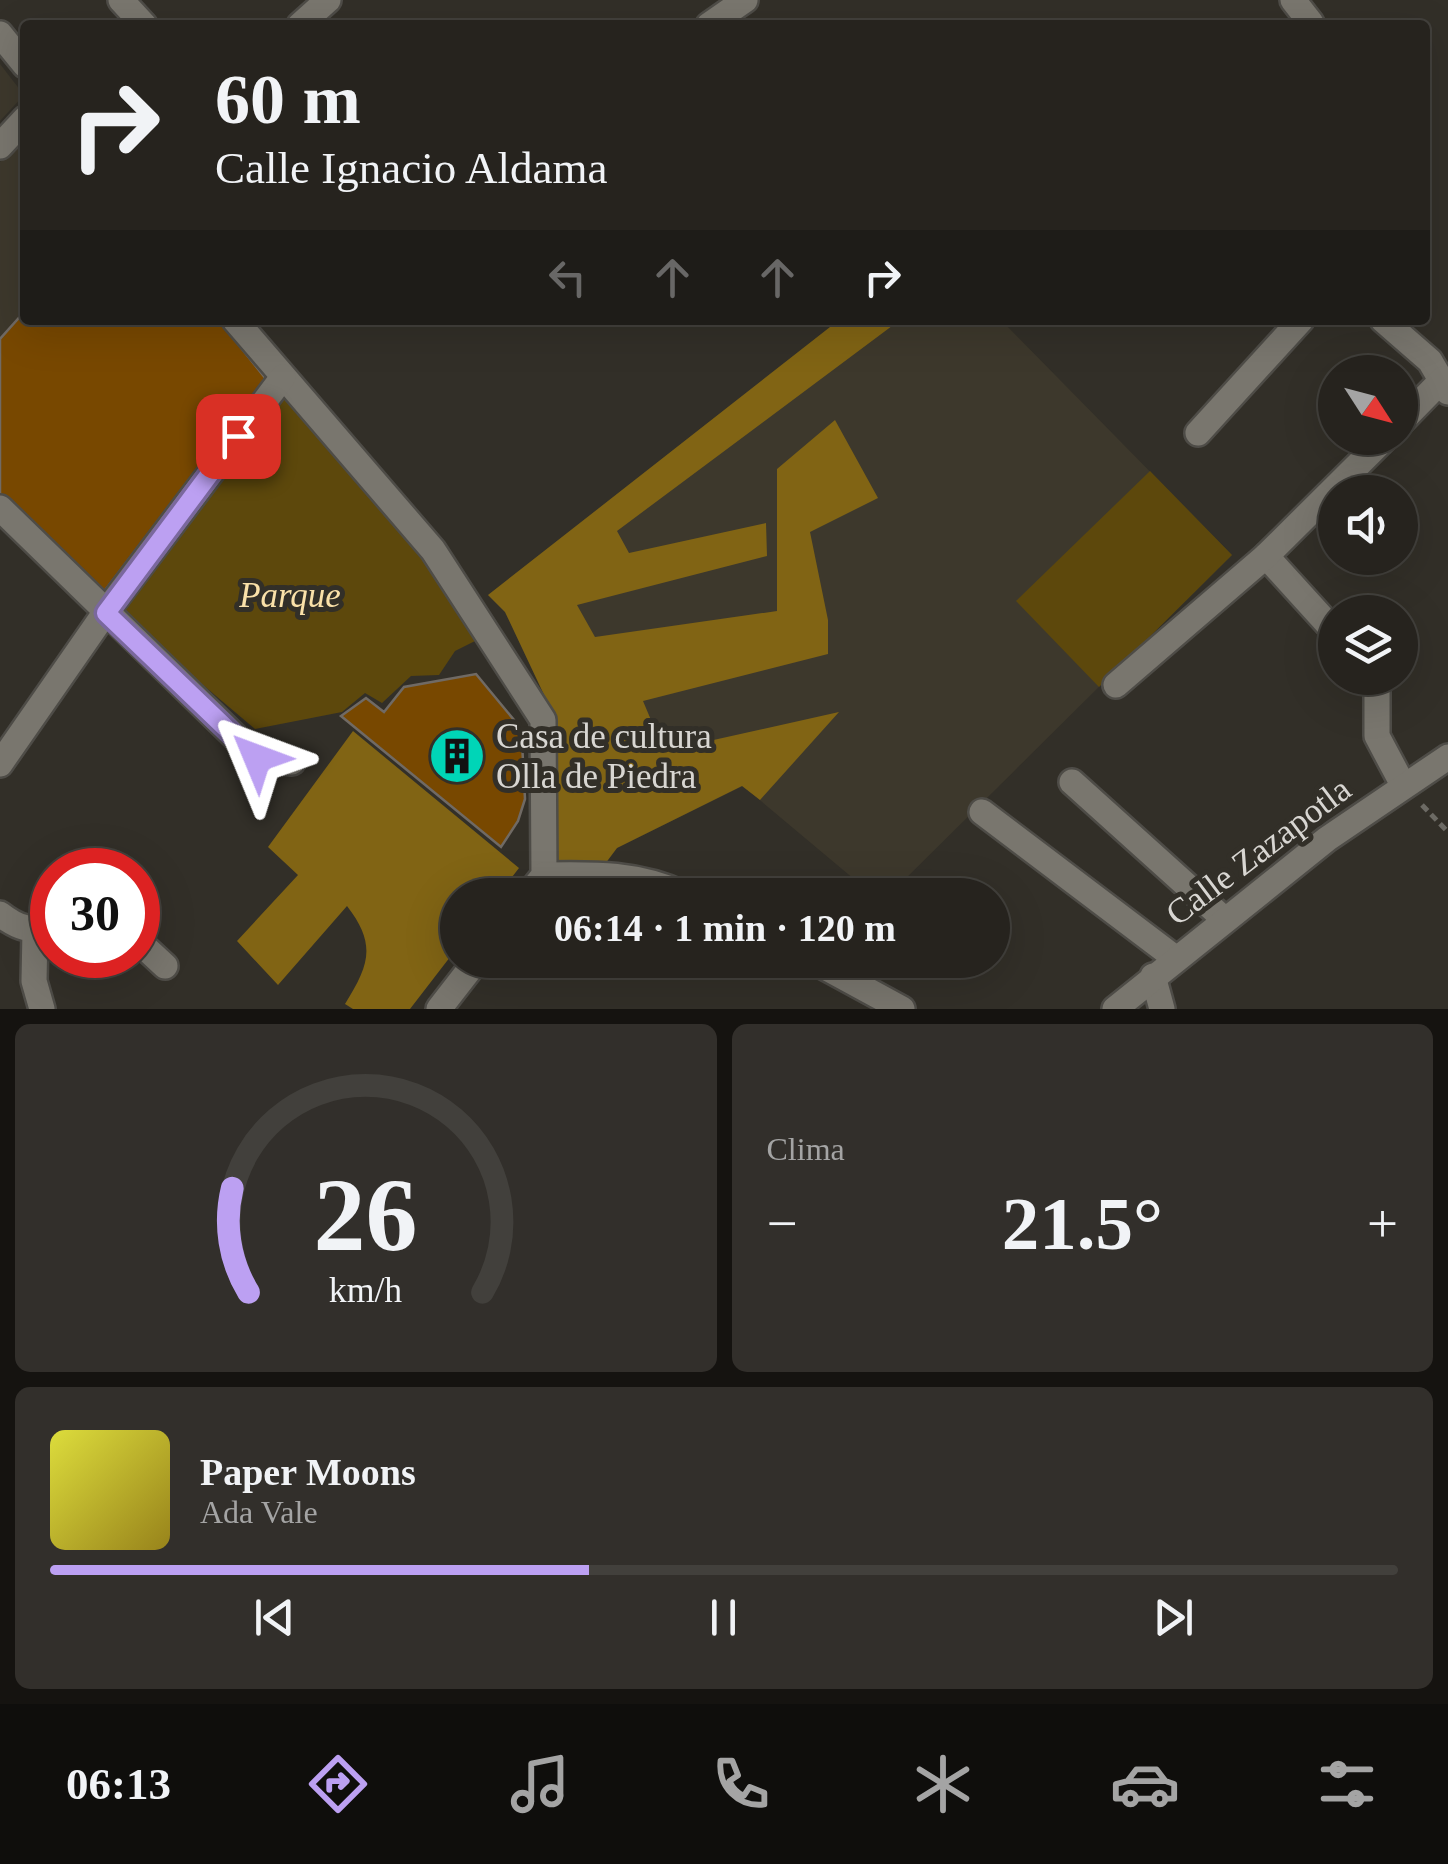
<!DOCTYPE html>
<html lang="es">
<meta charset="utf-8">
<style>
:root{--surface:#26231e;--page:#322f2b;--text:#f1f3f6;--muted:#a4a4a4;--line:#42403c;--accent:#bca0f2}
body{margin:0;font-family:Georgia,serif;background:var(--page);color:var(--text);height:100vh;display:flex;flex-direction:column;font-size:38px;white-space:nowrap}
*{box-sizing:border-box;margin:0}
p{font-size:32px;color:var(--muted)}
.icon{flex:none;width:55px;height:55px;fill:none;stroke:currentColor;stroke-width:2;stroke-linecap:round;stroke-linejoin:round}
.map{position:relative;height:1009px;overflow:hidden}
.drawer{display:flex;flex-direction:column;gap:15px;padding:15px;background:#151310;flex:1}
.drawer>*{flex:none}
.top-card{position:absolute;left:20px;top:20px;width:1410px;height:305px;border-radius:10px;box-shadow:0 10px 40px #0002,0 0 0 2px var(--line);background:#26231e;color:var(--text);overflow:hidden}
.needle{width:65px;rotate:126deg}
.controls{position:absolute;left:1318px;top:355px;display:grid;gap:20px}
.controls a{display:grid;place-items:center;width:100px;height:100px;border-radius:50%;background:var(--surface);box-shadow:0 10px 40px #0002,0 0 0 2px var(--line);font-size:50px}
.speed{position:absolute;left:30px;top:848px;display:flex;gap:20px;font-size:50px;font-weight:700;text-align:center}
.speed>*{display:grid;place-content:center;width:130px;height:130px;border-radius:50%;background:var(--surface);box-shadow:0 10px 40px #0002,0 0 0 2px var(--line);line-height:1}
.speed .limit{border:15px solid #d22;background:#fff;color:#111}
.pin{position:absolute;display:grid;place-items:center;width:85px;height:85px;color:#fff;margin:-42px;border-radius:20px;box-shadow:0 5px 15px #0006}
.me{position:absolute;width:110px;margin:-55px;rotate:314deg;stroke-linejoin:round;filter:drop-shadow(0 0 8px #0008)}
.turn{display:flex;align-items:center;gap:35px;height:210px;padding:0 30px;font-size:45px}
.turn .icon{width:130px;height:130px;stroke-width:2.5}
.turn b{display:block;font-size:70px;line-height:85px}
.lanes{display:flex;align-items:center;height:95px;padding:0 30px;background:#0003;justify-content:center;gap:50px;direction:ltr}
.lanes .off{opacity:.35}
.big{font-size:75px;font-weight:800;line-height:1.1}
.drawer .widget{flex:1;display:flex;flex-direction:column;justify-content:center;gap:15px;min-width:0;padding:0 35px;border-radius:15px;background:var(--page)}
.drawer .dial{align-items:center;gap:0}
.dial svg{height:260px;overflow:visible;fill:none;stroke:var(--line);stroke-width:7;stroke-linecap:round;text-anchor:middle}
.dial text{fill:var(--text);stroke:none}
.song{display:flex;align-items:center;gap:30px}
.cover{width:120px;height:120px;border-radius:15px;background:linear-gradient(135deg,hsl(60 70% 55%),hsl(50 70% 35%))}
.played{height:10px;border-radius:5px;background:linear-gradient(90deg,var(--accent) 40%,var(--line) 40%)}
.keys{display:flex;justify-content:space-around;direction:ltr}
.heat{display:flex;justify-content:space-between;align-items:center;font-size:55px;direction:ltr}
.drawer .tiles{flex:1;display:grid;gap:15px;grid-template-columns:1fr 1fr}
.widget:last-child{grid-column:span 2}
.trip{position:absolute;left:440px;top:878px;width:570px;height:100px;border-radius:50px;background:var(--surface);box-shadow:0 10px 40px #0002,0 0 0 2px var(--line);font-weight:800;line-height:100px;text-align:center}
.tabs{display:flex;height:160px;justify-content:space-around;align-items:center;background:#0f0e0c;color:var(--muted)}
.tabs .icon{width:70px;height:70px}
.tabs .on{color:var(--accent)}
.tabs b{font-size:45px;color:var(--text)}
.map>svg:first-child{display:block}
.built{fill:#3d382c}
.green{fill:#5d480c}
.forest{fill:#816414}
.building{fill:#784800;stroke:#706a64;stroke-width:2.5}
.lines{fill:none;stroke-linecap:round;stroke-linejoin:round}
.minor-casing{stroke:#4e4c47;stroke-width:30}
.path{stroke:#6c6a64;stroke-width:5;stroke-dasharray:8 5;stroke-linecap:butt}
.minor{stroke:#79766e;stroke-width:25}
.route-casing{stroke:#7a689d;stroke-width:25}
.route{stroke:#bca0f2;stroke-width:18}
.labels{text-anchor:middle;stroke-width:10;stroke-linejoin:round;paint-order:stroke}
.park-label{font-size:35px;font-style:italic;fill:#fae1a9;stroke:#322f28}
.poi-label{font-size:35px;fill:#d8d6d2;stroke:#322f28;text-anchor:start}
.street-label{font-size:35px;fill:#d8d6d2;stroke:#322f28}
</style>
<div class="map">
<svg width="1448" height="1009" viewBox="0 0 1448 1009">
<rect width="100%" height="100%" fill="#322f28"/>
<g class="built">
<path d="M 0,64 L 24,95 L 0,121 Z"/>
<path d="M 25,135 L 25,311 L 0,339 L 0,162 Z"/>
<path d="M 839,320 L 1001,320 L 1232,555 L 889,895 L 873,895 L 743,786 L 617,848 L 599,872 L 554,716 L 505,612 L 488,595 Z"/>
</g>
<g class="green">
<path d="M 285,397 L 424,557 L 475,641 L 455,651 L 439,675 L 411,676 L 382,703 L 365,693 L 342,712 L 255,729 L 118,613 Z"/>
<path d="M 1150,471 L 1232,555 L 1099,687 L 1016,601 Z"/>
</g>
<g class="forest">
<path d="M 839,320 L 900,320 L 617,531 L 629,553 L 766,523 L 767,556 L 577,605 L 595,637 L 777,611 L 777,469 L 835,420 L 878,498 L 810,532 L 828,620 L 828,654 L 643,701 L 664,751 L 839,712 L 760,800 L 742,786 L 617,848 L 599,872 L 551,863 L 554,716 L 505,612 L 488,595 Z"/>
<path d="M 353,731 L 519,868 L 498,895 L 458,895 L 457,948 L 410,1009 L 353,1009 L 345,1004 C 369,965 377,945 347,906 L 278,985 L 237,941 L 298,875 L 268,847 Z"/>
</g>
<g class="building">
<path d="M 25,311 L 25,320 L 219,320 L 266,379 L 100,597 L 0,496 L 0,339 Z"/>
<path d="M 476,674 L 514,720 L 522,742 L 525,799 L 518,821 L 501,847 L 341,716 L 366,698 L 384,712 L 404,687 Z"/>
</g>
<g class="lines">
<g class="minor-casing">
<g id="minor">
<path d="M 121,0 L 144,25"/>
<path d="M 1293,0 L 1311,23 L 1308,25"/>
<path d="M 300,25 L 328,0"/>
<path d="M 709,25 L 745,0"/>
<path d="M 0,34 L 25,65"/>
<path d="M 0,146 L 25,119"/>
<path d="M 235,320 L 433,550 L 543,720 L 544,875 L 528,895"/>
<path d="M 1383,320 L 1430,361 L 1448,392"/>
<path d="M 1400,423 L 1443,379"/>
<path d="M 1198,433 L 1301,320"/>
<path d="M 0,508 L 257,758 L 292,762"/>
<path d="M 1266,556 L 1335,632"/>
<path d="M 1377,678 L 1377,736 L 1403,785"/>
<path d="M 1116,685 L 1266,556 L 1385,438"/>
<path d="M 0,764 L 105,613 L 283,377"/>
<path d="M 1072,782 L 1224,919"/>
<path d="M 982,812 L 1175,958"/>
<path d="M 544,875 C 595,874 638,873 685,895"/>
<path d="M 0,914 C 18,928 31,932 52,926"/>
<path d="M 35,931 L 34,981 L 42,1009"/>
<path d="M 138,941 L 165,966"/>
<path d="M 812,960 L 902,1009"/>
<path d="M 1153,976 L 1162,1009"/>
<path d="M 439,1009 L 477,960"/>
<path d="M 1115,1009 L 1327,839 L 1448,757"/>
</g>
</g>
<path class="path" d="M 1422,805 L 1448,832"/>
<use href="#minor" class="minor"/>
</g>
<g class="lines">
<g class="route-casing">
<path id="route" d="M 238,436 L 106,613 L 257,758"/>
</g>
<use href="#route" class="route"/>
</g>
<defs>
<g id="building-disc" transform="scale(2.875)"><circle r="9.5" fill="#00d5b7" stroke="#322f28"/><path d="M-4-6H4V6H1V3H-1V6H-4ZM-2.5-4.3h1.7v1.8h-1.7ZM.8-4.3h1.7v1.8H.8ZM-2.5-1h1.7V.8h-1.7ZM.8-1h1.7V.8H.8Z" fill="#111"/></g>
</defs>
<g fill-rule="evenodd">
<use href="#building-disc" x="457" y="756"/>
</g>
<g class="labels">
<g class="park-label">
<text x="290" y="607">Parque</text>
</g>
<g class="poi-label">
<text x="496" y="748">Casa de cultura<tspan x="496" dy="40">Olla de Piedra</tspan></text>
</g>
<g class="street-label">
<text transform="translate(1258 851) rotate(-37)" y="12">Calle Zazapotla</text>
</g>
</g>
</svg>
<div class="controls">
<a><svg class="needle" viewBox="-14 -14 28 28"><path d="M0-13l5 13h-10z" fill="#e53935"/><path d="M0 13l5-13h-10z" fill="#a4a4a4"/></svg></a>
<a><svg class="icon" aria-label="sound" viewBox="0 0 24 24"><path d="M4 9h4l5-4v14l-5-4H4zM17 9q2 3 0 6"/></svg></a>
<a><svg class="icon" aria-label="layers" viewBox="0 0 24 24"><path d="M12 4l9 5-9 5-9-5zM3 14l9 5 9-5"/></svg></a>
</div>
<div class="speed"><div class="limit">30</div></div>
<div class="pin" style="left:238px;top:436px;background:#d93025"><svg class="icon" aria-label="arrive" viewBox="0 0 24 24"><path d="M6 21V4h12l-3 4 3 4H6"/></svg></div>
<svg class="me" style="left:257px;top:758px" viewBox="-20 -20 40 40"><path d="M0-17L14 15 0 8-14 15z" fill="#bca0f2" stroke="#fff" stroke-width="4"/></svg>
<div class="trip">06:14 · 1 min · 120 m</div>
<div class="top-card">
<div class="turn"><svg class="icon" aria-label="right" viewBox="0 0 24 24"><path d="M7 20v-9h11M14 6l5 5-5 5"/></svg><div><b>60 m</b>Calle Ignacio Aldama</div></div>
<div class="lanes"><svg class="icon off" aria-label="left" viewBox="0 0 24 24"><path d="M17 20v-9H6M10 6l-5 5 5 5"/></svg><svg class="icon off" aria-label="ahead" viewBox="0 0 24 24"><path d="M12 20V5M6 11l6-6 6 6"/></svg><svg class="icon off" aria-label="ahead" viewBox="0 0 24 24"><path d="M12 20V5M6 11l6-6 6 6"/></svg><svg class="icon" aria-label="right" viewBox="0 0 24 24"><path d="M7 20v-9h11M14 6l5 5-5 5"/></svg></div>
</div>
</div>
<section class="drawer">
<div class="tiles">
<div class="widget dial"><svg viewBox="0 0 100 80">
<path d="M14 69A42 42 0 1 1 86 69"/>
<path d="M14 69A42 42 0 0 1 9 37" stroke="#bca0f2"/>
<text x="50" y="56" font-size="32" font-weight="700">26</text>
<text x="50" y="72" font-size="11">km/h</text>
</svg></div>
<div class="widget"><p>Clima</p>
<div class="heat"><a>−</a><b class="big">21.5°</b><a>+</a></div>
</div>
<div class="widget">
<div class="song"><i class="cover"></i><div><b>Paper Moons</b><p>Ada Vale</p></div></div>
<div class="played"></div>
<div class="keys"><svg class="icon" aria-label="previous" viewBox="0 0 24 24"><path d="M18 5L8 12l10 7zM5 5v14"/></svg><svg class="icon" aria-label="pause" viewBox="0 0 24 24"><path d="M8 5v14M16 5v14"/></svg><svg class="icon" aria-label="next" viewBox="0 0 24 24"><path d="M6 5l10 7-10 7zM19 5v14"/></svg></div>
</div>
</div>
</section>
<nav class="tabs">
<b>06:13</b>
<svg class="icon on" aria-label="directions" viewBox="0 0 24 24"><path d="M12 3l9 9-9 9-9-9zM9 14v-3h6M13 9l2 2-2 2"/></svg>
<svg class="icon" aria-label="music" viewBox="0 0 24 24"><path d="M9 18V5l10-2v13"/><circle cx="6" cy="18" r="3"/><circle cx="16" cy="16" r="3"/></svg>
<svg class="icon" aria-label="phone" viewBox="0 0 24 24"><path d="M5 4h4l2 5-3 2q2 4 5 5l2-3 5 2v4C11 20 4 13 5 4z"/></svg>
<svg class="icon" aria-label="climate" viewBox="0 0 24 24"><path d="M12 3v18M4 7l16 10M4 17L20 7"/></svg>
<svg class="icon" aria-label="car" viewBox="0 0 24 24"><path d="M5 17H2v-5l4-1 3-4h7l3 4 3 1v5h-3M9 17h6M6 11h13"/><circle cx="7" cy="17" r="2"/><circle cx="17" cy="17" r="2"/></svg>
<svg class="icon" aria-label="filters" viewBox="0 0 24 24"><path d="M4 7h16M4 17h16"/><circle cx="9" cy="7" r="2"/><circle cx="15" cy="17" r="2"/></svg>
</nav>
